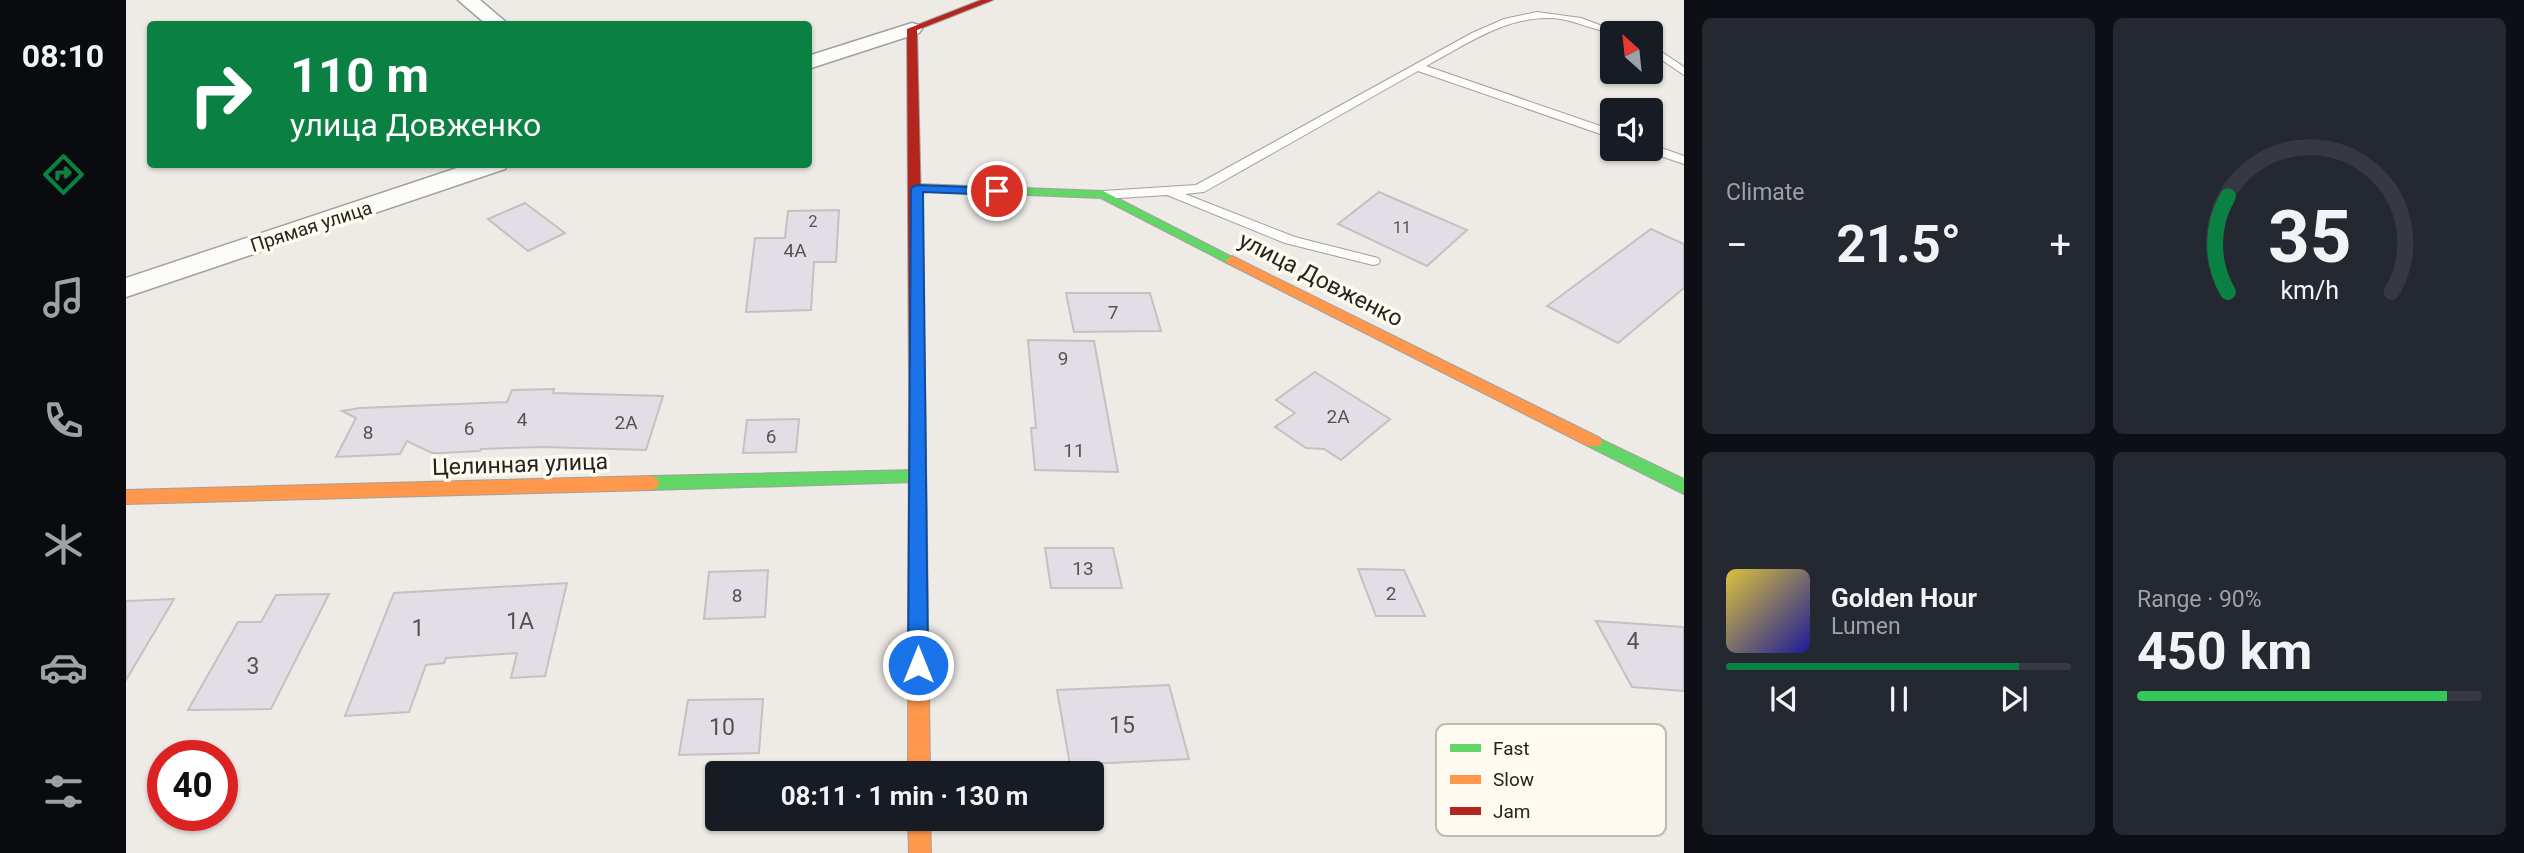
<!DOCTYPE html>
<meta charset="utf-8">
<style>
:root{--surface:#171b24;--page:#242831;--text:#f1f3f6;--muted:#9ea1a6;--line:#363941;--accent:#0b8043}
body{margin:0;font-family:Roboto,sans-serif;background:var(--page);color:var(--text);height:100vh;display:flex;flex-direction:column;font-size:26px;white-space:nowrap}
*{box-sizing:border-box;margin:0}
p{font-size:23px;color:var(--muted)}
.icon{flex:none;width:38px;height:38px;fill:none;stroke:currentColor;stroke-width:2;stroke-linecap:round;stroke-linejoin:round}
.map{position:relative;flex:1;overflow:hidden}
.details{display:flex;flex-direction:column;gap:18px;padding:18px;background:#0d0f14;width:840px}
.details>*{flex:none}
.banner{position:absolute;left:21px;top:21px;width:665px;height:147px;border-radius:7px;box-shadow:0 2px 5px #0004;background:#0b8043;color:#fff;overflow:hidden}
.needle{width:46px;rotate:333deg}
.buttons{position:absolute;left:1474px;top:21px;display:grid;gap:14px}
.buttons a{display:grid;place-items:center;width:63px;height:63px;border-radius:7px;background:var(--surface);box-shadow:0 2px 5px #0004;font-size:35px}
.speed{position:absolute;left:21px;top:740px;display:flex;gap:14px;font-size:35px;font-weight:700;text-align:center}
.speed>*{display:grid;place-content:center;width:91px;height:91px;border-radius:50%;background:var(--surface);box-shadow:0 2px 5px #0004;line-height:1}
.speed .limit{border:10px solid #d22;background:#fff;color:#111}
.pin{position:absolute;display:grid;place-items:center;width:60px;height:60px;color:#fff;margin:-30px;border:4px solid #fff;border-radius:50%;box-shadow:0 2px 7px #0007}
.me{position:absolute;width:77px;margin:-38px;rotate:0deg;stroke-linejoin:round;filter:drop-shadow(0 0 5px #0008)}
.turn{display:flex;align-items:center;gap:24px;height:147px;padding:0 28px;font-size:32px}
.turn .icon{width:91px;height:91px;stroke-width:2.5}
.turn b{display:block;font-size:49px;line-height:60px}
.big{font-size:52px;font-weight:700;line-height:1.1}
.details .tile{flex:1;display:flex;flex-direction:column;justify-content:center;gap:10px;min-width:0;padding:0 24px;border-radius:10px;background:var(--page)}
.details .dial{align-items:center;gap:0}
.dial svg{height:182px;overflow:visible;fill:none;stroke:var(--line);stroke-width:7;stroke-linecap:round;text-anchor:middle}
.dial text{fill:var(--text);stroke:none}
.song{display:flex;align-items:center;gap:21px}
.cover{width:84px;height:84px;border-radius:10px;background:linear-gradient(135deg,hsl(50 70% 55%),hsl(240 70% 35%))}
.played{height:7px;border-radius:4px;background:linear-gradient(90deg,var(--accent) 85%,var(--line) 85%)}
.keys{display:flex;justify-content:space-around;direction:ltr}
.heat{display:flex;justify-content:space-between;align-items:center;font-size:38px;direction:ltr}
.charge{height:10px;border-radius:5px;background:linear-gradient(90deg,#34c759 90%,var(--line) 0)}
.details .tiles{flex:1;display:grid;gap:18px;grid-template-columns:repeat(2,1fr)}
.trip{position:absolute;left:579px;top:761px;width:399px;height:70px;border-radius:7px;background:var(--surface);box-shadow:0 2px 5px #0004;font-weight:700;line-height:70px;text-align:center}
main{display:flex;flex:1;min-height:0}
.dock{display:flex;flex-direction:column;width:126px;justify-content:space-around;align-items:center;background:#090b0e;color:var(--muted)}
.dock .icon{width:49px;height:49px}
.dock .selected{color:var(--accent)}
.dock b{font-size:32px;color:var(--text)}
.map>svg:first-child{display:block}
.building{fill:#e3dde6;stroke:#c3c1c1;stroke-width:2}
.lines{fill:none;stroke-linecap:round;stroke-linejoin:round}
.lane-casing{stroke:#a3a09c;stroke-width:2}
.street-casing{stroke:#a3a09c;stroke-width:3}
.fast-casing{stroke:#a3a09c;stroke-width:2}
.slow-casing{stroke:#a3a09c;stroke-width:2}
.jam-casing{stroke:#a3a09c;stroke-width:2}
.lane{fill:#fcfcfb;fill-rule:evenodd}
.street{fill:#fcfcfb;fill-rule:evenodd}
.fast{fill:#63d668;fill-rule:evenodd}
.slow{fill:#ff974d;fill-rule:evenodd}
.jam{fill:#b3261e;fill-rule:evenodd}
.route{fill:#1a73e8;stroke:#114b97;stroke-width:2}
.labels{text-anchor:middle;stroke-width:7;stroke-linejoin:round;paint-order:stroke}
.far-number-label{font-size:16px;fill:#555252}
.far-street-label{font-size:19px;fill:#262420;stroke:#fefaef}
.number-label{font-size:19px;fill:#555252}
.street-label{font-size:23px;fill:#262420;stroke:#fefaef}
.near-number-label{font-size:23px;fill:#555252}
.key{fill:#fefaef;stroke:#bdbab1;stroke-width:2}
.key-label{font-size:19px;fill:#262420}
</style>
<main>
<nav class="dock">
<b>08:10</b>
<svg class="icon selected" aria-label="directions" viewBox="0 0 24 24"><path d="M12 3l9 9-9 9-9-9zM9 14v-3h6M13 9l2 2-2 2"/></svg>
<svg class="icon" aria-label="music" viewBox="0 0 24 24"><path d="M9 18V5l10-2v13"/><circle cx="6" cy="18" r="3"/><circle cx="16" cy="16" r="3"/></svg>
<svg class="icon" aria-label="phone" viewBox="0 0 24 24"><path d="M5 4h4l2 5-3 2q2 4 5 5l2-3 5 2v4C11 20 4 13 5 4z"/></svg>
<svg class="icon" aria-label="climate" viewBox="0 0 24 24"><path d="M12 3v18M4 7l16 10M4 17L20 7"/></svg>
<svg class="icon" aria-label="car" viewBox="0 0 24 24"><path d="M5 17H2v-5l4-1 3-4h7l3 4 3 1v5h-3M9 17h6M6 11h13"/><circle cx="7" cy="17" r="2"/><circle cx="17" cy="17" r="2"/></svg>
<svg class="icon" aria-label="filters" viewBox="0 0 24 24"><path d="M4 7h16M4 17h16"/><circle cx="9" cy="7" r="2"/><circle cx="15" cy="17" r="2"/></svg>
</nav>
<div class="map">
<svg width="1558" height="853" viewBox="0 0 1558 853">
<rect width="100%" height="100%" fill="#eeebe6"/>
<g class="building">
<path d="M 1253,192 L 1341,230 L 1301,266 L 1212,224 Z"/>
<path d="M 399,203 L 439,233 L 402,251 L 362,219 Z"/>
<path d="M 713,210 L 710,262 L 688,262 L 685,310 L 620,312 L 629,238 L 659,238 L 662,211 Z"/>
<path d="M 1525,229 L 1558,244 L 1558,288 L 1492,343 L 1421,306 Z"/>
<path d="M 940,293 L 1024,293 L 1035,331 L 948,332 Z"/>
<path d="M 902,340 L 968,341 L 992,472 L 909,470 L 905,428 L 910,428 Z"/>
<path d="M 1189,372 L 1264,419 L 1215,460 L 1198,449 L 1180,448 L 1149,427 L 1169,413 L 1150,400 Z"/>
<path d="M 428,389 L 427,393 L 537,396 L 520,450 L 416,447 L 355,449 L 354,451 L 314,453 L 306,453 L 281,441 L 274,454 L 210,457 L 230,418 L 216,411 L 234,408 L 381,402 L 386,390 Z"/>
<path d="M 673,419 L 670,452 L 617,453 L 621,420 Z"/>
<path d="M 919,548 L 987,548 L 996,588 L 925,588 Z"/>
<path d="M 1232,569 L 1278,570 L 1299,616 L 1250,616 Z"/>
<path d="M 642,570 L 639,617 L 578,619 L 583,572 Z"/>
<path d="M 441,583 L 419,676 L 385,678 L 391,653 L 320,658 L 318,663 L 300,665 L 283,712 L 219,716 L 268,593 Z"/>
<path d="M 203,594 L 145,709 L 62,710 L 112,622 L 135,622 L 150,595 Z"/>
<path d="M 48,599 L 0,680 L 0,601 Z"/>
<path d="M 1470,621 L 1558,627 L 1558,691 L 1506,687 Z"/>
<path d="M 1043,685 L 1063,759 L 944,765 L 931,690 Z"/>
<path d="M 637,699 L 633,753 L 553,755 L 562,700 Z"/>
</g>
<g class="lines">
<g class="lane-casing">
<g id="lane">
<path d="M 1411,12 L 1455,18 L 1495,33 C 1477,34 1456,23 1435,19 C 1385,12 1342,44 1300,66 L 1486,130 L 1486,138 L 1292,71 L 1078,192 L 1059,194 L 1169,237 L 1252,258 L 1254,261 L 1252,264 L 1247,265 L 1159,243 L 1041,195 L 977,199 L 970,195 L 977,191 L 1070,185 L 1346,33 L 1378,19 Z"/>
<path d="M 1524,44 L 1558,67 L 1558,75 L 1524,52 Z"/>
<path d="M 1524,144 L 1558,156 L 1558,164 L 1520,151 L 1518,149 L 1524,149 Z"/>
</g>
</g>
<g class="street-casing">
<g id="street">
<path d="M 332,0 L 354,0 L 382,24 L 360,24 Z"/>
<path d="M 786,23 L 793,25 L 796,29 L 793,33 L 682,69 L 682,56 Z"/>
<path d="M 343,164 L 382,164 L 379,169 L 0,297 L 0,278 Z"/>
</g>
</g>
<g class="fast-casing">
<g id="fast">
<path d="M 791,184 L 977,191 L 1112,260 L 1106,264 L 1101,263 L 975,198 L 787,190 L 787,186 Z"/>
<path d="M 1468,436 L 1558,479 L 1558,494 L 1462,446 L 1460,442 L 1462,438 Z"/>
<path d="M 790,470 L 796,471 L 798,476 L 796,481 L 790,482 L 525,490 L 519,488 L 517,483 L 519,478 L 525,476 Z"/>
</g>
</g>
<g class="slow-casing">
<g id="slow">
<path d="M 1106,256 L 1474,438 L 1476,442 L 1474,446 L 1462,446 L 1101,263 L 1100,260 Z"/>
<path d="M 791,381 L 799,386 L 804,774 L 782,774 L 783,386 Z"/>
<path d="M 525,476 L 531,478 L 533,483 L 531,488 L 525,490 L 0,504 L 0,490 Z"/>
<path d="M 782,819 L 804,819 L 805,853 L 783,853 Z"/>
</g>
</g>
<g class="jam-casing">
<path id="jam" d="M 855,0 L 867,0 L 791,30 L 799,386 L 791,391 L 783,386 L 781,29 Z"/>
</g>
<use href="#lane" class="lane"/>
<use href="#street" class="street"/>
<use href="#fast" class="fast"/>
<use href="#slow" class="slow"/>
<use href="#jam" class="jam"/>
</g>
<path class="route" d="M 791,185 L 871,188 L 877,191 L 871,195 L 797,192 L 802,665 L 799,672 L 792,674 L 784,672 L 782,665 L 785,188 Z"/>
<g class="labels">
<g class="far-number-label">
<text x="687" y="227">2</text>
<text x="1276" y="233">11</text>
</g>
<g class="far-street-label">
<text transform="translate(185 226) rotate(-18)" y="7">Прямая улица</text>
</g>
<g class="number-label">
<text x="669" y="257">4А</text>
<text x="987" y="319">7</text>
<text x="937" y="365">9</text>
<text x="1212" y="423">2А</text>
<text x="396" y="426">4</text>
<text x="500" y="429">2А</text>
<text x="343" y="435">6</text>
<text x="242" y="439">8</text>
<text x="645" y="443">6</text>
<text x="948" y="457">11</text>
<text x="957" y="575">13</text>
<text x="1265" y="600">2</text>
<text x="611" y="602">8</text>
</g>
<g class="street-label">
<text transform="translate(1195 279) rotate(27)" y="8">улица Довженко</text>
<text transform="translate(394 464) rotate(-2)" y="8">Целинная улица</text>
</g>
<g class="near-number-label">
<text x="394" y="629">1А</text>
<text x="292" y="636">1</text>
<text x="1507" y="649">4</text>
<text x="127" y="674">3</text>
<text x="996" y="733">15</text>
<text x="596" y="735">10</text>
</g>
</g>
<rect x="1310" y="724" width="230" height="112" rx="10" class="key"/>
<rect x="1324" y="744" width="31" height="8" fill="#63d668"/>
<rect x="1324" y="775" width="31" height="9" fill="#ff974d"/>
<rect x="1324" y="807" width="31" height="8" fill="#b3261e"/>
<g class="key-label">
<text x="1367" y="755">Fast</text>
<text x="1367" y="786">Slow</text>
<text x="1367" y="818">Jam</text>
</g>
</svg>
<div class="buttons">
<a><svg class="needle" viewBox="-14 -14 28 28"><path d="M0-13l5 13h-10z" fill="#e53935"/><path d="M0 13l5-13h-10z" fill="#9ea1a6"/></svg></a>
<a><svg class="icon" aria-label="sound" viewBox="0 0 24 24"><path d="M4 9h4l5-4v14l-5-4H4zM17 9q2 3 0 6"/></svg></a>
</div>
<div class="speed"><div class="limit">40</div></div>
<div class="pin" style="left:871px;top:191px;background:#d93025"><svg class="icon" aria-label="arrive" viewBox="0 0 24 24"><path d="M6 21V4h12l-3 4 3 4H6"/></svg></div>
<svg class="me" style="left:792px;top:665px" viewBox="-20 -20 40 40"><circle r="17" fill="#1a73e8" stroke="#fff" stroke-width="3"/><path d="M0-11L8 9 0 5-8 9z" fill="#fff"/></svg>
<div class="trip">08:11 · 1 min · 130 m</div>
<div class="banner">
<div class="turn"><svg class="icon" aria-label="right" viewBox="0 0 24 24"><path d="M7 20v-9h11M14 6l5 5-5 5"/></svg><div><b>110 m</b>улица Довженко</div></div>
</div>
</div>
<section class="details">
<div class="tiles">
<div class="tile"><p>Climate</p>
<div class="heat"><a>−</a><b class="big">21.5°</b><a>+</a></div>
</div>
<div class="tile dial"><svg viewBox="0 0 100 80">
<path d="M14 69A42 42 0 1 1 86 69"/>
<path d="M14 69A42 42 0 0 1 14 27" stroke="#0b8043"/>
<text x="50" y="56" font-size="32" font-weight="700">35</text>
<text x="50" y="72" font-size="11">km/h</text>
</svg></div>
<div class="tile">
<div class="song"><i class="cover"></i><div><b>Golden Hour</b><p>Lumen</p></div></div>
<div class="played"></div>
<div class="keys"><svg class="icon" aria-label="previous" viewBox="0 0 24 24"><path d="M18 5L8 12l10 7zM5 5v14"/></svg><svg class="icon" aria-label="pause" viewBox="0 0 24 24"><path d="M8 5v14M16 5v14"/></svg><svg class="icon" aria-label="next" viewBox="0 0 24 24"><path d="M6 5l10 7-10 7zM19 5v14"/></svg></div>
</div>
<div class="tile"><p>Range · 90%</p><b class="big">450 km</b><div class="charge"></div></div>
</div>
</section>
</main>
